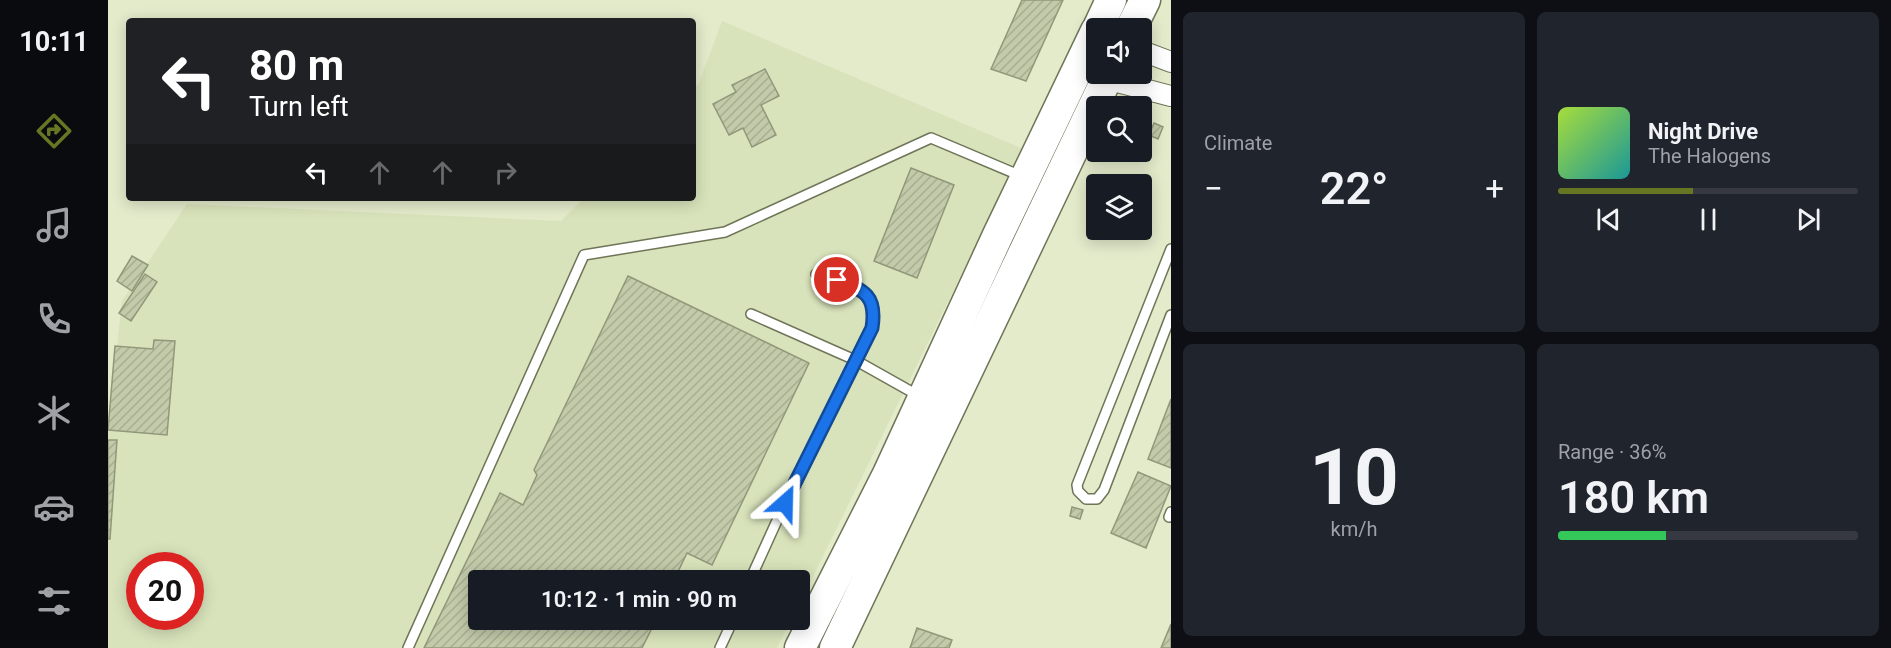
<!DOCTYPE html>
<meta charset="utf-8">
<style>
:root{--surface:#171b24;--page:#20242c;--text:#f1f3f6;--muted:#9ea1a6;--line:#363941;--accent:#677623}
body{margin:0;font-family:Roboto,sans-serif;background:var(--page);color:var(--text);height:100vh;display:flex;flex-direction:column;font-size:22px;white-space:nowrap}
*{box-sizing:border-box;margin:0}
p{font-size:20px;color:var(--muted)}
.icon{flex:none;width:33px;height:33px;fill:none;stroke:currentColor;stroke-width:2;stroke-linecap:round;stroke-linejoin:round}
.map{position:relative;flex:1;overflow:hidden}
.panel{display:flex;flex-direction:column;gap:12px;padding:12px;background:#0d0f14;width:720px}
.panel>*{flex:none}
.hud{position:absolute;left:18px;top:18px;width:570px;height:183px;border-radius:6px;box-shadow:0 3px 15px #0003;background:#202124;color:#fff;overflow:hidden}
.buttons{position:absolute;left:978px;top:18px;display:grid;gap:12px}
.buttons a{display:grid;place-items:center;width:66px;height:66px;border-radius:6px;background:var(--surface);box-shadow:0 3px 15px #0003;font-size:30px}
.speed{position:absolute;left:18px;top:552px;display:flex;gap:12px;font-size:30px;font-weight:700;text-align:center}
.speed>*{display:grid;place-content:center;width:78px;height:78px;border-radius:50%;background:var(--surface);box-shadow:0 3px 15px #0003;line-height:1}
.speed .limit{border:9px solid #d22;background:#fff;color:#111}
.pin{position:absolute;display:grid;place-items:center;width:51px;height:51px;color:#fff;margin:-26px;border:3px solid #fff;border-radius:50%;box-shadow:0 2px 6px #0007}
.me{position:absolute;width:66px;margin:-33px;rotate:25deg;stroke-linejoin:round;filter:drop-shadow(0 0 4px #0008)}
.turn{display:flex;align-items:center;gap:21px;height:126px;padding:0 24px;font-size:27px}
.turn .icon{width:78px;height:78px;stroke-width:2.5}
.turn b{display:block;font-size:42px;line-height:51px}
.lanes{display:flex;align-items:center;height:57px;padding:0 24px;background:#0003;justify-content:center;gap:30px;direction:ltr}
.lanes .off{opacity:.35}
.big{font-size:45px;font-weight:600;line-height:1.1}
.panel .tile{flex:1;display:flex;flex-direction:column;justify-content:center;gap:9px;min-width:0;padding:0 21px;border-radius:9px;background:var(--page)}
.panel .dial{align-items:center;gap:0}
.dial b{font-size:78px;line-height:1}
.song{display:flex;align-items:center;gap:18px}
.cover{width:72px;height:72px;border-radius:9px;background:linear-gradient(135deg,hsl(80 70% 55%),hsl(180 70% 35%))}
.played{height:6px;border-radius:3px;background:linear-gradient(90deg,var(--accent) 45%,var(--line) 45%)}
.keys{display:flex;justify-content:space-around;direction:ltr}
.heat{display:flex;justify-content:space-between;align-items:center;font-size:33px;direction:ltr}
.charge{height:9px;border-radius:4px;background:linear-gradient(90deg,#34c759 36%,var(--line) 0)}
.panel .tiles{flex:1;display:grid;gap:12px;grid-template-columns:repeat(2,1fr)}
.trip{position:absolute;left:360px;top:570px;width:342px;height:60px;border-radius:6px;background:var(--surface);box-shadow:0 3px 15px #0003;font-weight:600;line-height:60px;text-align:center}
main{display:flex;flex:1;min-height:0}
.tabs{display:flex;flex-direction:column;width:108px;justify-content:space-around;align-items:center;background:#090b0e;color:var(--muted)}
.tabs .icon{width:42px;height:42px}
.tabs .current{color:var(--accent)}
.tabs b{font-size:27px;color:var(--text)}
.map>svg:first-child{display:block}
.built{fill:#d8e3bb;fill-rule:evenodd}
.building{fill:url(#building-hatch);stroke:#90987a;stroke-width:1.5}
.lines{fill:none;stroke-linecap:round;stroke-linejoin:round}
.service-casing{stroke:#6e7558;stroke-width:12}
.minor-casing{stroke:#6e7558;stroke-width:22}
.primary-casing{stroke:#6e7558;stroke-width:33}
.service{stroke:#fff;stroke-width:9}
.minor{stroke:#fff;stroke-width:20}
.primary{stroke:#fff;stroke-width:30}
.route-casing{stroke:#114b97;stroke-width:15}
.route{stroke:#1a73e8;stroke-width:10}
</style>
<main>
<nav class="tabs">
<b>10:11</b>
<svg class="icon current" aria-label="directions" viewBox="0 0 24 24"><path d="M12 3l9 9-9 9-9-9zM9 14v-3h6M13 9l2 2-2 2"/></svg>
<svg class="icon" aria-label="music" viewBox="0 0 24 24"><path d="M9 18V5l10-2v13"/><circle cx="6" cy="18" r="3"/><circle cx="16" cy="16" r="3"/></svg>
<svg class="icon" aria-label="phone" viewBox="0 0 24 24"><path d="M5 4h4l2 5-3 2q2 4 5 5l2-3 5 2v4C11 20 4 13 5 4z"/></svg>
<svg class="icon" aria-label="climate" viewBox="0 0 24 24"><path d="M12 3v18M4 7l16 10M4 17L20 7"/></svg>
<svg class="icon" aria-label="car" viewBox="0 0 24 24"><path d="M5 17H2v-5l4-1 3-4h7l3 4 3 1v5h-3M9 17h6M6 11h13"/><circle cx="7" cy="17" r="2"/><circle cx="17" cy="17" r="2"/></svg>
<svg class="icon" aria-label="filters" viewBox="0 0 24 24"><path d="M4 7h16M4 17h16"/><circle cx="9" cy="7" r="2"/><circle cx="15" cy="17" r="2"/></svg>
</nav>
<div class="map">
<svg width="1063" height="648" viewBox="0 0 1063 648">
<defs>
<pattern id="building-hatch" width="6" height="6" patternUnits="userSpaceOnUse" patternTransform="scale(1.5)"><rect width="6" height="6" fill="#c2caaa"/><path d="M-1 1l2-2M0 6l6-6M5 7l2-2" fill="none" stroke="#a7ae92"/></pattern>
</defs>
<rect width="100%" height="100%" fill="#e3ebcb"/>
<path class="built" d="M 614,21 L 915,149 L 692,603 L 692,580 L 370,580 L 370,620 L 683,620 L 669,648 L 0,648 L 0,429 L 14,301 L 79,204 L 453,221 L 476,198 L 585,198 L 585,89 L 591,83 ZM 32,566 L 82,566 L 82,616 L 32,616 Z"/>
<g class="building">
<path d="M 914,0 L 955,0 L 918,81 L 883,69 Z"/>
<path d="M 657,69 L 671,96 L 653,105 L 668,135 L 644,147 L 635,128 L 621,135 L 605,104 L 628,92 L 624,85 Z"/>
<path d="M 1046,123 L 1055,127 L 1050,139 L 1041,135 Z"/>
<path d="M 803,168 L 846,185 L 809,278 L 766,261 Z"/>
<path d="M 24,256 L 40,265 L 24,291 L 9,281 Z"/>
<path d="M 37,274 L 49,282 L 23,321 L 11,313 Z"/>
<path d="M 520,276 L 701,363 L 604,565 L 579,553 L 566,580 L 370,580 L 370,620 L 548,620 L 534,648 L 316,648 L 392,493 L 415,505 L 429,475 L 426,470 Z"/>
<path d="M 46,340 L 67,341 L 59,435 L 0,430 L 7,346 L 45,349 Z"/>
<path d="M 1063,399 L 1063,468 L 1040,459 Z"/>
<path d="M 0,440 L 9,440 L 2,539 L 0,539 Z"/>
<path d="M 1030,472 L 1063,486 L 1038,548 L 1003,533 Z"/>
<path d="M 964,507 L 975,510 L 972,519 L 962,516 Z"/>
<path d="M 1063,624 L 1063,648 L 1053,648 Z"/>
<path d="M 809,628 L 844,640 L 841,648 L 802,648 Z"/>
</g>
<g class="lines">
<g class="service-casing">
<g id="service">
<path d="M 1063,249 L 969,485 L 970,491 L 978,499 L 989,499 L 996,490 L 1063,315"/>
<path d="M 643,314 L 747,360 L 811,396"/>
<path d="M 1061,517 L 1063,512"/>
<path d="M 642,580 L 686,483 L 764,328 C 772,285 740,284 708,274"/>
<path d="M 300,648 L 476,255 L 617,232 L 823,138 L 913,176"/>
<path d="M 612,648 L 625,620"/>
</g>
</g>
<g class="minor-casing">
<g id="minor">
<path d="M 1034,51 L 1063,62"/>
<path d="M 998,79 L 1063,96"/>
</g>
</g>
<g class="primary-casing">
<g id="primary">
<path d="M 990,28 L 1003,0"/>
<path d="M 1023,28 L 1037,0"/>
<path d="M 692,648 L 780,474 L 890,235 L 988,31"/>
<path d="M 727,648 L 1001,74"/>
</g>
</g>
<use href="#service" class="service"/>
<use href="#minor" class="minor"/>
<use href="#primary" class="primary"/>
</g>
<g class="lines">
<g class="route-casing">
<path id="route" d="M 677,503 L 764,328 C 769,296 757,290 729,280"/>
</g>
<use href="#route" class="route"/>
</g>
</svg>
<div class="buttons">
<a><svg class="icon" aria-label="sound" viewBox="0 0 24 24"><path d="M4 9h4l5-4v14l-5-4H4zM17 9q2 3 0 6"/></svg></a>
<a><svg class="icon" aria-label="search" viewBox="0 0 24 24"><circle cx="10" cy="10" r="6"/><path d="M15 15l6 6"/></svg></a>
<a><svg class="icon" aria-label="layers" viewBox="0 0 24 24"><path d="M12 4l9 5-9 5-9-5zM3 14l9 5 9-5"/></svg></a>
</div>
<div class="speed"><div class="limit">20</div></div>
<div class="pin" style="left:729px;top:280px;background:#d93025"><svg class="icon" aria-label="arrive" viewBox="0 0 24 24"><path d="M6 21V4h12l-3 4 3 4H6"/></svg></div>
<svg class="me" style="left:677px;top:503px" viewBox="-20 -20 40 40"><path d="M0-17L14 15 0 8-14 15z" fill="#1a73e8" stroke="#fff" stroke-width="4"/></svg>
<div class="trip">10:12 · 1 min · 90 m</div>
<div class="hud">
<div class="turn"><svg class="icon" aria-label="left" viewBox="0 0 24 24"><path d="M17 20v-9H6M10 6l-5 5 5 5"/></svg><div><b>80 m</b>Turn left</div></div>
<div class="lanes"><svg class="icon" aria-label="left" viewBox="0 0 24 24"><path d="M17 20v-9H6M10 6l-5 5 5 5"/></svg><svg class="icon off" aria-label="ahead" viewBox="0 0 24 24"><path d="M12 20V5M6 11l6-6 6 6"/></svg><svg class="icon off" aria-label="ahead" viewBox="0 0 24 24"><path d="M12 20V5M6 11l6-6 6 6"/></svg><svg class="icon off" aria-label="right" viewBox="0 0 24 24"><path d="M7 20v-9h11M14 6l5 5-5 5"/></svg></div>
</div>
</div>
<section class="panel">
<div class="tiles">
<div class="tile"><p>Climate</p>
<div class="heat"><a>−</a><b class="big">22°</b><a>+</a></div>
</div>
<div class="tile">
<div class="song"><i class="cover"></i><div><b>Night Drive</b><p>The Halogens</p></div></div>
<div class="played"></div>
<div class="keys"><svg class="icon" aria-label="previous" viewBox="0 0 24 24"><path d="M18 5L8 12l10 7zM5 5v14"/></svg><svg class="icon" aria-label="pause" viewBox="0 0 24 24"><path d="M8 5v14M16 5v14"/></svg><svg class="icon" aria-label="next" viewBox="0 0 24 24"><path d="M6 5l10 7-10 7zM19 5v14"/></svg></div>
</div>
<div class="tile dial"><b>10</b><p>km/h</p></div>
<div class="tile"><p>Range · 36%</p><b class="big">180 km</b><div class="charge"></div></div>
</div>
</section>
</main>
